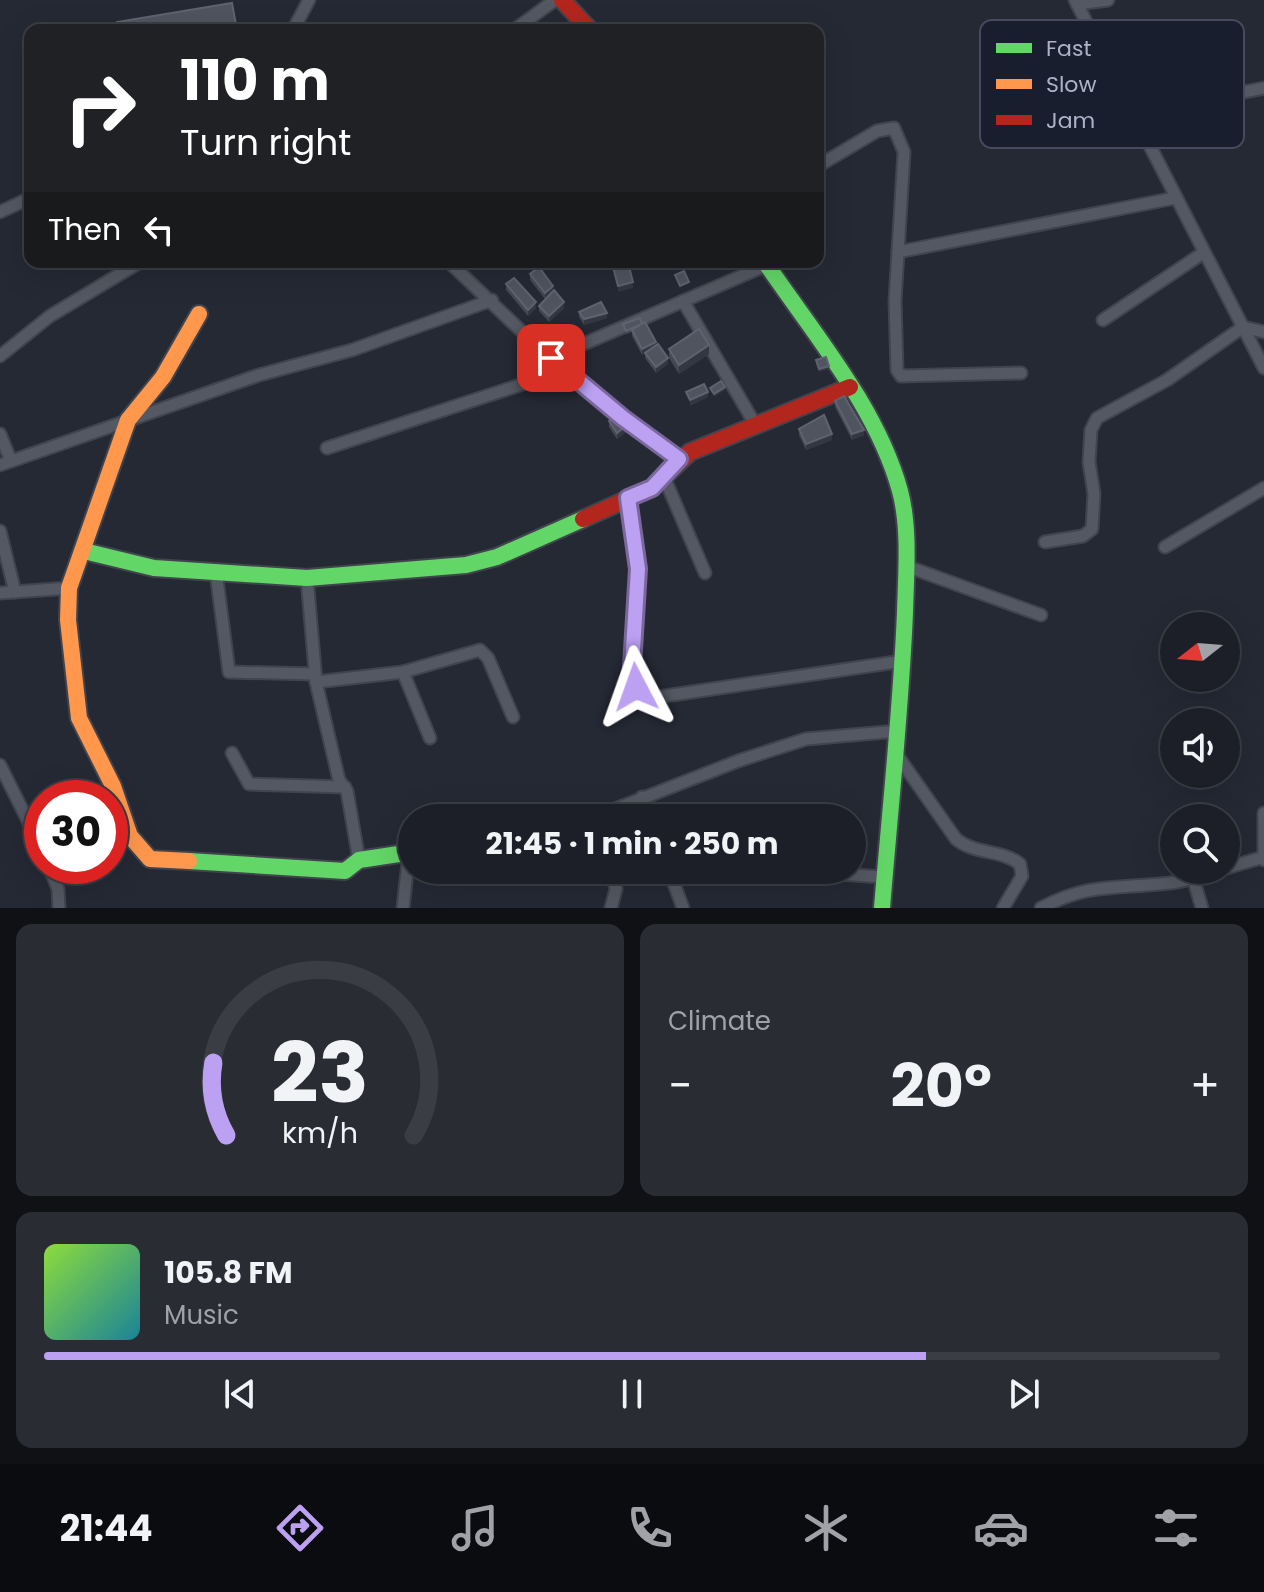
<!DOCTYPE html>
<meta charset="utf-8">
<style>
:root{--surface:#1c1f27;--page:#292c33;--text:#f1f3f6;--muted:#a0a2a7;--line:#3a3d44;--accent:#bca0f2}
body{margin:0;font-family:Poppins,sans-serif;background:var(--page);color:var(--text);height:100vh;display:flex;flex-direction:column;font-size:30px;white-space:nowrap}
*{box-sizing:border-box;margin:0}
p{font-size:26px;color:var(--muted)}
.icon{flex:none;width:44px;height:44px;fill:none;stroke:currentColor;stroke-width:2;stroke-linecap:round;stroke-linejoin:round}
.map{position:relative;height:908px;overflow:hidden}
.side{display:flex;flex-direction:column;gap:16px;padding:16px;background:#0f1115;flex:1}
.side>*{flex:none}
.guide{position:absolute;left:24px;top:24px;width:800px;height:244px;border-radius:16px;box-shadow:0 8px 32px #0002,0 0 0 2px var(--line);background:#202124;color:#fff;overflow:hidden}
.needle{width:52px;rotate:253deg}
.tools{position:absolute;left:1160px;top:612px;display:grid;gap:16px}
.tools a{display:grid;place-items:center;width:80px;height:80px;border-radius:50%;background:var(--surface);box-shadow:0 8px 32px #0002,0 0 0 2px var(--line);font-size:40px}
.speed{position:absolute;left:24px;top:780px;display:flex;gap:16px;font-size:40px;font-weight:700;text-align:center}
.speed>*{display:grid;place-content:center;width:104px;height:104px;border-radius:50%;background:var(--surface);box-shadow:0 8px 32px #0002,0 0 0 2px var(--line);line-height:1}
.speed .limit{border:12px solid #d22;background:#fff;color:#111}
.pin{position:absolute;display:grid;place-items:center;width:68px;height:68px;color:#fff;margin:-34px;border-radius:16px;box-shadow:0 4px 12px #0006}
.me{position:absolute;width:88px;margin:-44px;rotate:356deg;stroke-linejoin:round;filter:drop-shadow(0 0 6px #0008)}
.turn{display:flex;align-items:center;gap:28px;height:168px;padding:0 24px;font-size:36px}
.turn .icon{width:104px;height:104px;stroke-width:2.5}
.turn b{display:block;font-size:56px;line-height:68px}
.then{display:flex;align-items:center;height:76px;padding:0 24px;background:#0003;gap:16px;font-size:30px}
.big{font-size:60px;font-weight:700;line-height:1.1}
.side .card{flex:1;display:flex;flex-direction:column;justify-content:center;gap:12px;min-width:0;padding:0 28px;border-radius:16px;background:var(--page)}
.side .dial{align-items:center;gap:0}
.dial svg{height:208px;overflow:visible;fill:none;stroke:var(--line);stroke-width:7;stroke-linecap:round;text-anchor:middle}
.dial text{fill:var(--text);stroke:none}
.song{display:flex;align-items:center;gap:24px}
.cover{width:96px;height:96px;border-radius:12px;background:linear-gradient(135deg,hsl(90 70% 55%),hsl(190 70% 35%))}
.played{height:8px;border-radius:4px;background:linear-gradient(90deg,var(--accent) 75%,var(--line) 75%)}
.keys{display:flex;justify-content:space-around;direction:ltr}
.heat{display:flex;justify-content:space-between;align-items:center;font-size:44px;direction:ltr}
.side .tiles{flex:1;display:grid;gap:16px;grid-template-columns:1fr 1fr}
.card:last-child{grid-column:span 2}
.trip{position:absolute;left:398px;top:804px;width:468px;height:80px;border-radius:40px;background:var(--surface);box-shadow:0 8px 32px #0002,0 0 0 2px var(--line);font-weight:700;line-height:80px;text-align:center}
.menu{display:flex;height:128px;justify-content:space-around;align-items:center;background:#0b0c10;color:var(--muted)}
.menu .icon{width:56px;height:56px}
.menu .active{color:var(--accent)}
.menu b{font-size:36px;color:var(--text)}
.map>svg:first-child{display:block}
.lines{fill:none;stroke-linecap:round;stroke-linejoin:round}
.street-casing{stroke:#41444d;stroke-width:15}
.fast-casing{stroke:#41444d;stroke-width:20}
.slow-casing{stroke:#41444d;stroke-width:20}
.jam-casing{stroke:#41444d;stroke-width:20}
.street{stroke:#545862;stroke-width:11}
.fast{stroke:#63d668;stroke-width:16}
.slow{stroke:#ff974d;stroke-width:16}
.jam{stroke:#b3261e;stroke-width:16}
.wall{fill:#454853}
.shaded-wall{fill:#333741}
.building{fill:#50545f;stroke:#5f6270;stroke-width:2}
.route-casing{stroke:#7a689d;stroke-width:20}
.route{stroke:#bca0f2;stroke-width:14}
.key{fill:#181e2e;stroke:#454b5c;stroke-width:2}
.key-label{font-size:22px;fill:#adb3c7}
</style>
<div class="map">
<svg width="1264" height="908" viewBox="0 0 1264 908">
<rect width="100%" height="100%" fill="#252934"/>
<g class="lines">
<g class="street-casing">
<g id="street">
<path d="M 1075,0 L 1264,368"/>
<path d="M 1077,4 L 1108,0"/>
<path d="M 293,30 L 309,0"/>
<path d="M 514,30 L 555,0"/>
<path d="M 1131,115 L 1264,88"/>
<path d="M 818,166 L 877,131 L 894,128 L 904,152 L 895,301 L 897,370 L 901,376 L 1021,373"/>
<path d="M 0,212 L 30,198"/>
<path d="M 898,252 L 1175,198"/>
<path d="M 449,262 L 563,371 L 679,459"/>
<path d="M 683,301 L 755,424"/>
<path d="M 1103,320 L 1203,253"/>
<path d="M 0,356 L 50,316 L 140,262"/>
<path d="M 551,358 L 767,265"/>
<path d="M 0,434 L 11,461"/>
<path d="M 327,448 L 563,371"/>
<path d="M 0,465 L 259,375 L 352,350 L 492,300"/>
<path d="M 664,477 L 705,573"/>
<path d="M 628,498 C 631,522 638,547 638,571 C 638,603 618,684 651,698 L 903,661"/>
<path d="M 0,531 L 15,592"/>
<path d="M 1045,542 L 1083,536 L 1092,529 L 1094,494 L 1089,462 L 1091,430 L 1097,418 L 1167,380 L 1243,327 L 1264,332"/>
<path d="M 1165,547 L 1264,488"/>
<path d="M 906,566 L 1041,615"/>
<path d="M 216,572 L 229,672 L 315,674"/>
<path d="M 307,578 L 316,682 L 339,780 L 347,791 L 359,860"/>
<path d="M 0,593 L 69,588"/>
<path d="M 403,672 L 430,738"/>
<path d="M 316,682 L 403,672 L 480,650 L 488,658 L 513,717"/>
<path d="M 232,753 L 249,784 L 345,787"/>
<path d="M 897,755 L 956,839 C 975,855 1001,849 1020,864 L 1022,876 L 1003,908"/>
<path d="M 0,765 L 42,849"/>
<path d="M 642,797 L 648,818"/>
<path d="M 1264,813 L 1264,860"/>
<path d="M 564,818 L 610,811 L 738,761 L 806,739 L 898,731"/>
<path d="M 110,828 L 124,822"/>
<path d="M 49,866 L 58,889 L 59,908"/>
<path d="M 1226,868 L 1264,857"/>
<path d="M 611,870 L 616,889 L 611,908"/>
<path d="M 669,870 L 683,908"/>
<path d="M 784,870 L 882,877"/>
<path d="M 1193,878 L 1202,908"/>
<path d="M 403,908 L 409,853"/>
<path d="M 1041,908 C 1091,882 1119,889 1170,883 C 1187,881 1204,875 1220,870"/>
</g>
</g>
<g class="fast-casing">
<g id="fast">
<path d="M 765,262 C 813,333 877,407 900,491 C 910,528 906,574 905,612 C 901,711 890,809 882,908"/>
<path d="M 84,551 L 154,568 L 307,578 L 466,565 L 497,557 L 583,519"/>
<path d="M 189,861 L 345,871 L 359,860 L 412,852"/>
</g>
</g>
<g class="slow-casing">
<path id="slow" d="M 189,861 L 150,859 L 130,836 L 113,786 L 79,718 L 68,620 L 69,588 L 128,420 L 163,377 L 199,314"/>
</g>
<g class="jam-casing">
<g id="jam">
<path d="M 562,0 L 590,30"/>
<path d="M 583,519 L 652,488 L 690,452 L 850,387"/>
</g>
</g>
<use href="#street" class="street"/>
<use href="#fast" class="fast"/>
<use href="#slow" class="slow"/>
<use href="#jam" class="jam"/>
</g>
<g class="wall">
<path d="M 530,274 L 553,291 L 564,308 L 549,322 L 539,311 L 539,306 L 550,295 L 545,299 L 530,280 Z"/>
<path d="M 506,284 L 536,308 L 528,316 L 506,290 Z"/>
<path d="M 579,312 L 607,318 L 584,325 L 579,317 Z"/>
<path d="M 623,324 L 642,324 L 668,364 L 656,373 L 645,358 L 645,353 L 642,355 L 632,336 L 632,332 L 626,334 Z"/>
<path d="M 669,349 L 709,354 L 679,374 L 669,358 Z"/>
<path d="M 835,401 L 864,435 L 852,440 L 835,407 Z"/>
<path d="M 609,421 L 626,432 L 617,439 L 609,427 Z"/>
<path d="M 799,429 L 832,440 L 806,450 L 799,435 Z"/>
</g>
<g class="shaded-wall">
<path d="M 633,282 L 633,288 L 618,292 L 618,286 Z"/>
<path d="M 553,286 L 553,292 L 545,299 L 545,293 Z"/>
<path d="M 536,302 L 536,308 L 528,316 L 528,310 Z"/>
<path d="M 564,302 L 564,308 L 549,322 L 549,316 Z"/>
<path d="M 607,313 L 607,318 L 584,325 L 584,319 Z"/>
<path d="M 656,342 L 656,347 L 642,355 L 642,349 Z"/>
<path d="M 709,345 L 709,354 L 679,374 L 679,365 Z"/>
<path d="M 668,358 L 668,364 L 656,373 L 656,367 Z"/>
<path d="M 829,366 L 829,369 L 819,372 L 819,369 Z"/>
<path d="M 725,387 L 725,390 L 714,397 L 714,394 Z"/>
<path d="M 708,392 L 708,397 L 690,406 L 690,400 Z"/>
<path d="M 626,426 L 626,432 L 617,439 L 617,433 Z"/>
<path d="M 864,430 L 864,435 L 852,440 L 852,434 Z"/>
<path d="M 832,434 L 832,440 L 806,450 L 806,444 Z"/>
</g>
<g class="building">
<path d="M 232,3 L 237,30 L 118,30 L 117,22 Z"/>
<path d="M 628,263 L 633,282 L 618,286 L 613,267 Z"/>
<path d="M 539,267 L 553,286 L 545,293 L 530,274 Z"/>
<path d="M 684,271 L 689,282 L 680,286 L 675,275 Z"/>
<path d="M 514,278 L 536,302 L 528,310 L 506,284 Z"/>
<path d="M 554,290 L 564,302 L 549,316 L 539,306 Z"/>
<path d="M 601,302 L 607,313 L 584,319 L 579,312 Z"/>
<path d="M 640,318 L 642,324 L 626,331 L 623,324 Z"/>
<path d="M 645,322 L 656,342 L 642,349 L 632,330 Z"/>
<path d="M 699,329 L 709,345 L 679,365 L 669,349 Z"/>
<path d="M 658,344 L 668,358 L 656,367 L 645,353 Z"/>
<path d="M 826,357 L 829,366 L 819,369 L 816,360 Z"/>
<path d="M 721,381 L 725,387 L 714,394 L 710,388 Z"/>
<path d="M 704,384 L 708,392 L 690,400 L 686,392 Z"/>
<path d="M 844,396 L 864,430 L 852,434 L 835,401 Z"/>
<path d="M 620,413 L 626,426 L 617,433 L 609,421 Z"/>
<path d="M 824,415 L 832,434 L 806,444 L 799,429 Z"/>
</g>
<g class="lines">
<g class="route-casing">
<path id="route" d="M 551,358 L 623,418 L 679,459 L 652,488 L 628,498 L 638,569 L 632,666 L 636,687"/>
</g>
<use href="#route" class="route"/>
</g>
<rect x="980" y="20" width="264" height="128" rx="12" class="key"/>
<rect x="996" y="43" width="36" height="10" fill="#63d668"/>
<rect x="996" y="79" width="36" height="10" fill="#ff974d"/>
<rect x="996" y="115" width="36" height="10" fill="#b3261e"/>
<g class="key-label">
<text x="1046" y="56">Fast</text>
<text x="1046" y="92">Slow</text>
<text x="1046" y="128">Jam</text>
</g>
</svg>
<div class="tools">
<a><svg class="needle" viewBox="-14 -14 28 28"><path d="M0-13l5 13h-10z" fill="#e53935"/><path d="M0 13l5-13h-10z" fill="#a0a2a7"/></svg></a>
<a><svg class="icon" aria-label="sound" viewBox="0 0 24 24"><path d="M4 9h4l5-4v14l-5-4H4zM17 9q2 3 0 6"/></svg></a>
<a><svg class="icon" aria-label="search" viewBox="0 0 24 24"><circle cx="10" cy="10" r="6"/><path d="M15 15l6 6"/></svg></a>
</div>
<div class="speed"><div class="limit">30</div></div>
<div class="pin" style="left:551px;top:358px;background:#d93025"><svg class="icon" aria-label="arrive" viewBox="0 0 24 24"><path d="M6 21V4h12l-3 4 3 4H6"/></svg></div>
<svg class="me" style="left:636px;top:687px" viewBox="-20 -20 40 40"><path d="M0-17L14 15 0 8-14 15z" fill="#bca0f2" stroke="#fff" stroke-width="4"/></svg>
<div class="trip">21:45 · 1 min · 250 m</div>
<div class="guide">
<div class="turn"><svg class="icon" aria-label="right" viewBox="0 0 24 24"><path d="M7 20v-9h11M14 6l5 5-5 5"/></svg><div><b>110 m</b>Turn right</div></div>
<div class="then">Then<svg class="icon" aria-label="left" viewBox="0 0 24 24"><path d="M17 20v-9H6M10 6l-5 5 5 5"/></svg></div>
</div>
</div>
<section class="side">
<div class="tiles">
<div class="card dial"><svg viewBox="0 0 100 80">
<path d="M14 69A42 42 0 1 1 86 69"/>
<path d="M14 69A42 42 0 0 1 9 41" stroke="#bca0f2"/>
<text x="50" y="56" font-size="32" font-weight="700">23</text>
<text x="50" y="72" font-size="11">km/h</text>
</svg></div>
<div class="card"><p>Climate</p>
<div class="heat"><a>−</a><b class="big">20°</b><a>+</a></div>
</div>
<div class="card">
<div class="song"><i class="cover"></i><div><b>105.8 FM</b><p>Music</p></div></div>
<div class="played"></div>
<div class="keys"><svg class="icon" aria-label="previous" viewBox="0 0 24 24"><path d="M18 5L8 12l10 7zM5 5v14"/></svg><svg class="icon" aria-label="pause" viewBox="0 0 24 24"><path d="M8 5v14M16 5v14"/></svg><svg class="icon" aria-label="next" viewBox="0 0 24 24"><path d="M6 5l10 7-10 7zM19 5v14"/></svg></div>
</div>
</div>
</section>
<nav class="menu">
<b>21:44</b>
<svg class="icon active" aria-label="directions" viewBox="0 0 24 24"><path d="M12 3l9 9-9 9-9-9zM9 14v-3h6M13 9l2 2-2 2"/></svg>
<svg class="icon" aria-label="music" viewBox="0 0 24 24"><path d="M9 18V5l10-2v13"/><circle cx="6" cy="18" r="3"/><circle cx="16" cy="16" r="3"/></svg>
<svg class="icon" aria-label="phone" viewBox="0 0 24 24"><path d="M5 4h4l2 5-3 2q2 4 5 5l2-3 5 2v4C11 20 4 13 5 4z"/></svg>
<svg class="icon" aria-label="climate" viewBox="0 0 24 24"><path d="M12 3v18M4 7l16 10M4 17L20 7"/></svg>
<svg class="icon" aria-label="car" viewBox="0 0 24 24"><path d="M5 17H2v-5l4-1 3-4h7l3 4 3 1v5h-3M9 17h6M6 11h13"/><circle cx="7" cy="17" r="2"/><circle cx="17" cy="17" r="2"/></svg>
<svg class="icon" aria-label="filters" viewBox="0 0 24 24"><path d="M4 7h16M4 17h16"/><circle cx="9" cy="7" r="2"/><circle cx="15" cy="17" r="2"/></svg>
</nav>
